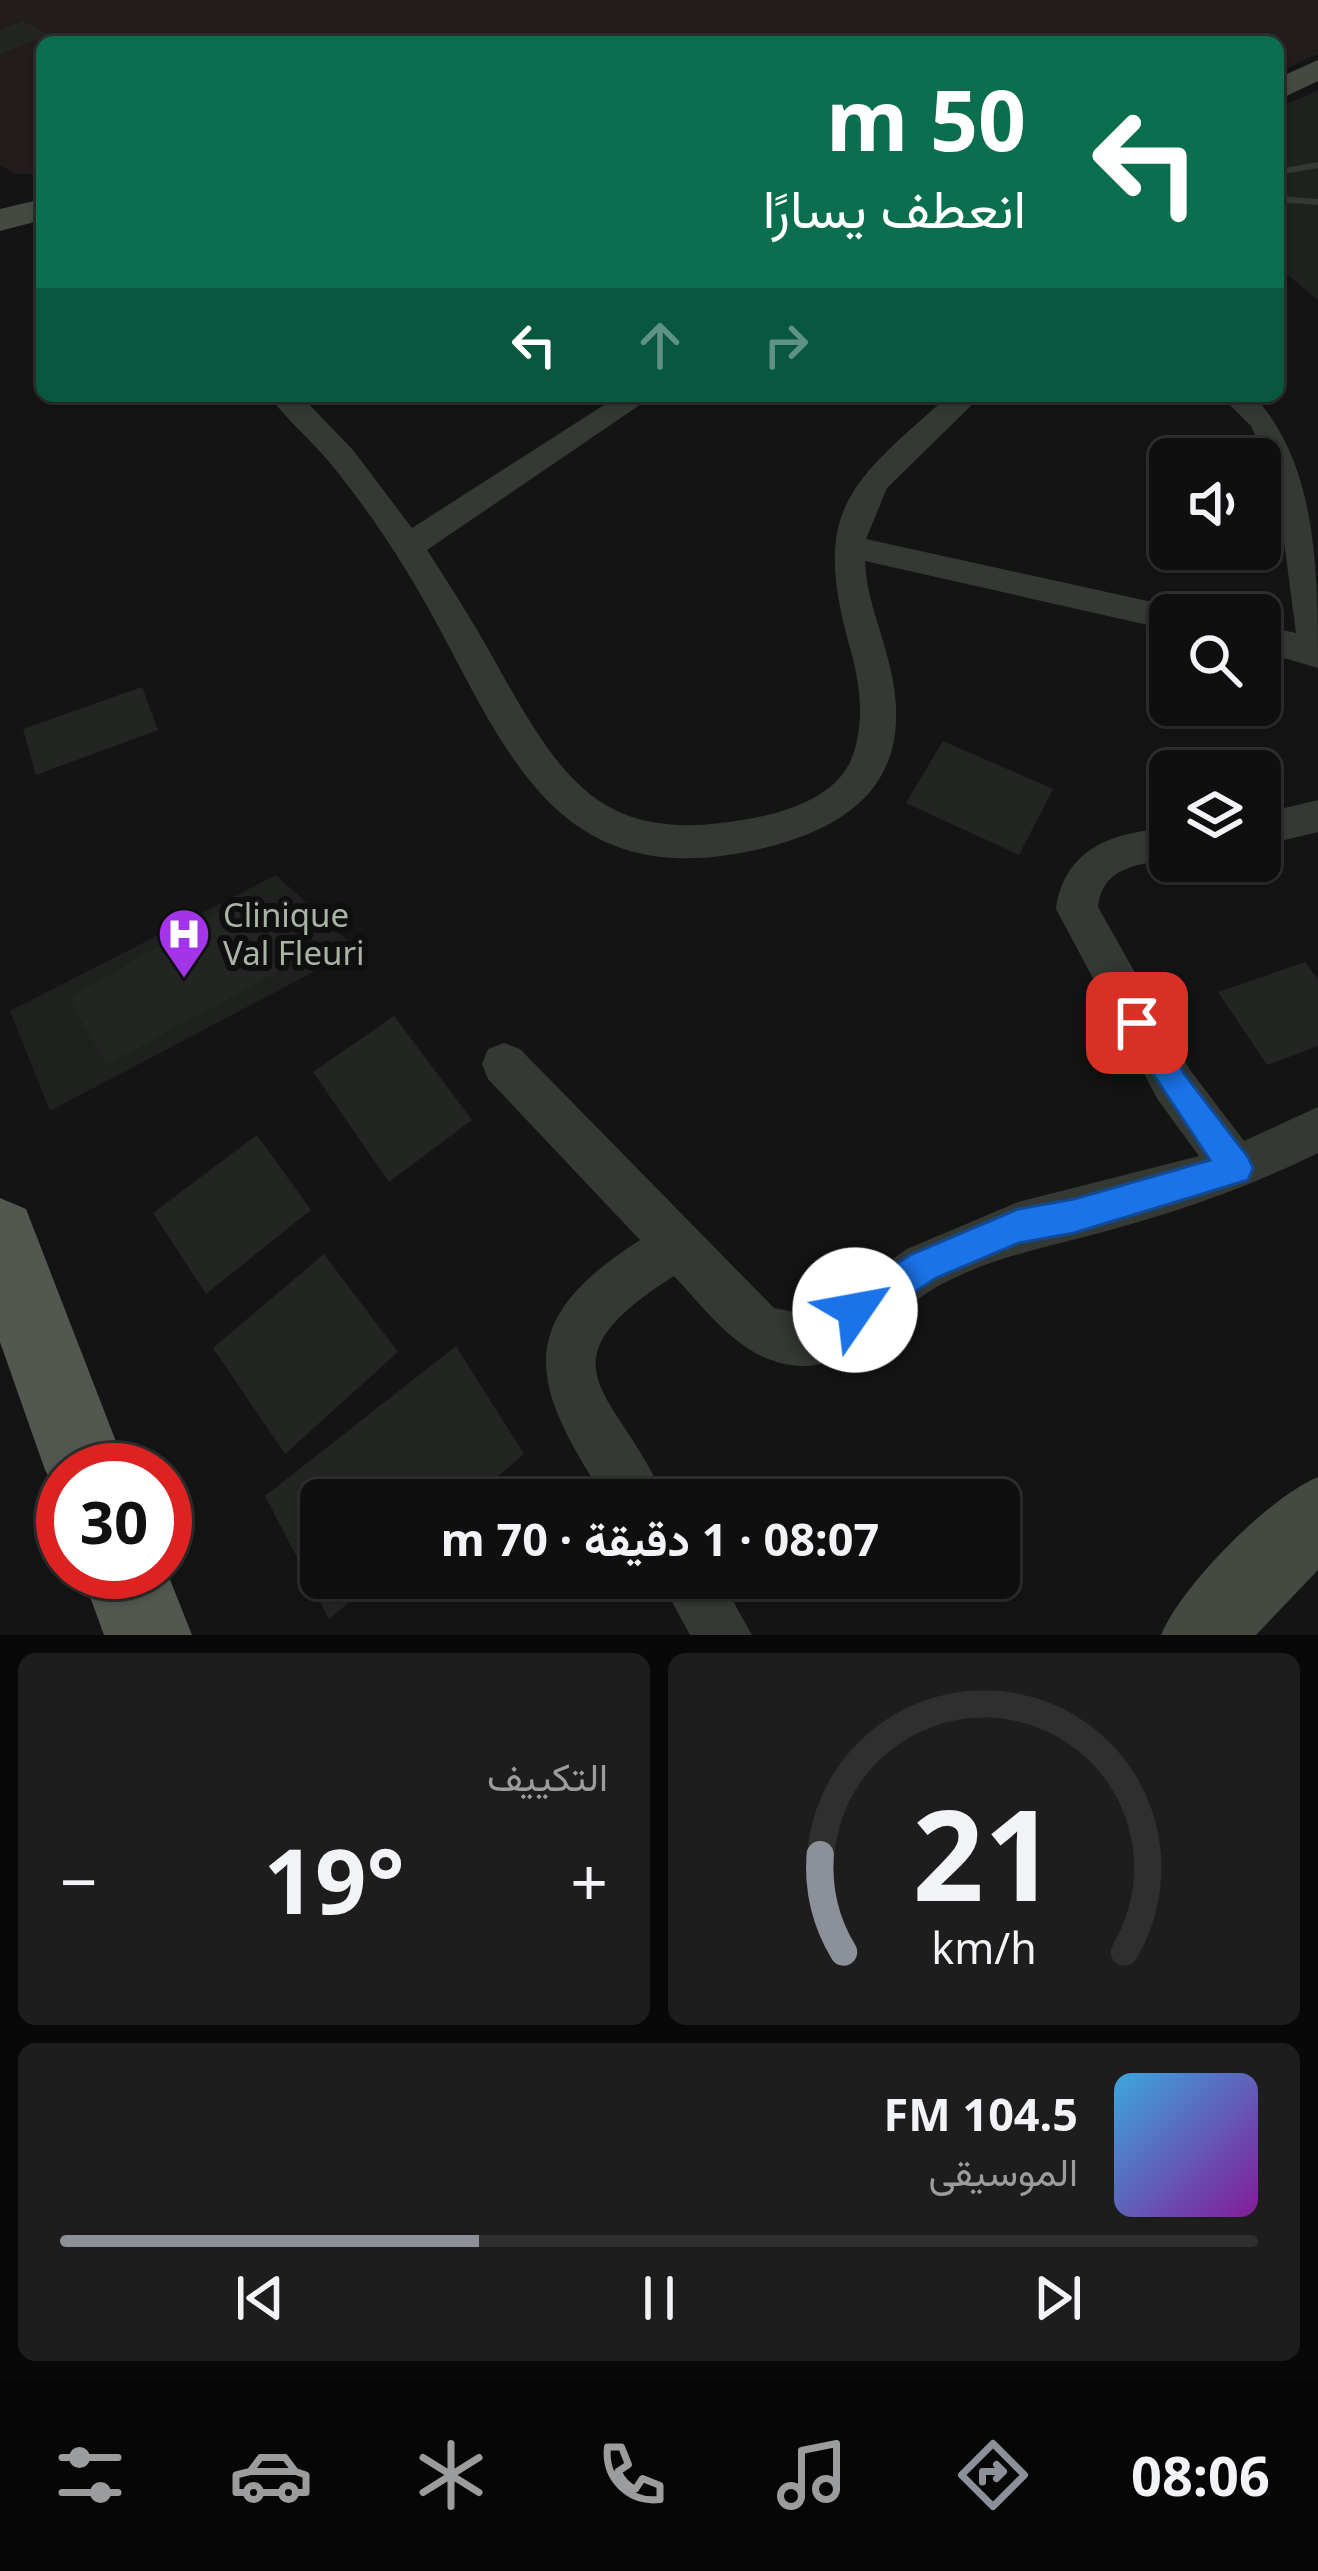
<!DOCTYPE html>
<html lang="ar">
<meta charset="utf-8">
<style>
:root{--surface:#0e0f0e;--page:#1c1d1c;--text:#f1f3f6;--muted:#9b9c9e;--line:#2e2f2e;--accent:#8c9099}
body{margin:0;font-family:"Noto Sans",Vazirmatn,sans-serif;background:var(--page);color:var(--text);direction:rtl;height:100vh;display:flex;flex-direction:column;font-size:45px;white-space:nowrap}
*{box-sizing:border-box;margin:0}
p{font-size:39px;color:var(--muted)}
.icon{flex:none;width:66px;height:66px;fill:none;stroke:currentColor;stroke-width:2;stroke-linecap:round;stroke-linejoin:round}
.map{position:relative;height:1635px;overflow:hidden;direction:ltr}
.details{display:flex;flex-direction:column;gap:18px;padding:18px;background:#080808;flex:1}
.details>*{flex:none}
.guide{position:absolute;left:36px;top:36px;width:1248px;height:366px;border-radius:18px;box-shadow:0 3px 9px #0004,0 0 0 3px var(--line);direction:rtl;background:#0b6e4f;color:#fff;overflow:hidden}
.buttons{position:absolute;left:1149px;top:438px;display:grid;gap:24px}
.buttons a{display:grid;place-items:center;width:132px;height:132px;border-radius:18px;background:var(--surface);box-shadow:0 3px 9px #0004,0 0 0 3px var(--line);font-size:60px}
.speed{position:absolute;left:36px;top:1443px;display:flex;gap:24px;font-size:60px;font-weight:700;text-align:center}
.speed>*{display:grid;place-content:center;width:156px;height:156px;border-radius:50%;background:var(--surface);box-shadow:0 3px 9px #0004,0 0 0 3px var(--line);line-height:1}
.speed .limit{border:18px solid #d22;background:#fff;color:#111}
.pin{position:absolute;display:grid;place-items:center;width:102px;height:102px;color:#fff;margin:-51px;border-radius:24px;box-shadow:0 6px 18px #0006}
.me{position:absolute;width:132px;margin:-66px;rotate:57deg;stroke-linejoin:round;filter:drop-shadow(0 0 9px #0008)}
.turn{display:flex;align-items:center;gap:42px;height:252px;padding:0 60px;font-size:54px}
.turn .icon{width:156px;height:156px;stroke-width:2.5}
.turn b{display:block;font-size:84px;line-height:102px}
.lanes{display:flex;align-items:center;height:114px;padding:0 60px;background:#0003;justify-content:center;gap:60px;direction:ltr}
.lanes .off{opacity:.35}
.big{font-size:90px;font-weight:700;line-height:1.1}
.details .card{flex:1;display:flex;flex-direction:column;justify-content:center;gap:18px;min-width:0;padding:0 42px;border-radius:18px;background:var(--page)}
.details .dial{align-items:center;gap:0}
.dial svg{height:312px;overflow:visible;fill:none;stroke:var(--line);stroke-width:7;stroke-linecap:round;text-anchor:middle}
.dial text{fill:var(--text);stroke:none}
.song{display:flex;align-items:center;gap:36px}
.cover{width:144px;height:144px;border-radius:18px;background:linear-gradient(135deg,hsl(200 70% 55%),hsl(290 70% 35%))}
.played{height:12px;border-radius:6px;background:linear-gradient(90deg,var(--accent) 35%,var(--line) 35%)}
.keys{display:flex;justify-content:space-around;direction:ltr}
.heat{display:flex;justify-content:space-between;align-items:center;font-size:66px;direction:ltr}
.details .tiles{flex:1;display:grid;gap:18px;grid-template-columns:1fr 1fr}
.card:last-child{grid-column:span 2}
.trip{position:absolute;left:300px;top:1479px;width:720px;height:120px;border-radius:18px;background:var(--surface);box-shadow:0 3px 9px #0004,0 0 0 3px var(--line);font-weight:700;line-height:120px;text-align:center;direction:rtl}
.menu{display:flex;height:192px;justify-content:space-around;align-items:center;background:#060606;color:var(--muted)}
.menu .icon{width:84px;height:84px}
.menu .selected{color:var(--accent)}
.menu b{font-size:54px;color:var(--text)}
.map>svg:first-child{display:block}
.built{fill:#1f211f}
.green{fill:#221c1c}
.building{fill:#232523}
.lines{fill:none;stroke-linecap:round;stroke-linejoin:round}
.lane{fill:#353934;fill-rule:evenodd}
.street{fill:#353934;fill-rule:evenodd}
.secondary{fill:#444942;fill-rule:evenodd}
.primary{fill:#525850;fill-rule:evenodd}
.route{fill:#1a73e8;stroke:#114b97;stroke-width:3}
.labels{text-anchor:middle;stroke-width:12;stroke-linejoin:round;paint-order:stroke}
.poi-label{font-size:33px;fill:#aab4a5;stroke:#0e0f0e;text-anchor:start}
</style>
<div class="map">
<svg width="1318" height="1635" viewBox="0 0 1318 1635">
<rect width="100%" height="100%" fill="#131413"/>
<g class="built">
<path d="M 1318,90 L 1318,300 L 1278,267 L 1278,108 Z"/>
<path d="M 276,875 L 357,949 L 50,1111 L 10,1011 Z"/>
</g>
<path class="green" d="M 0,0 L 1318,0 L 1318,54 L 1278,72 L 1278,42 L 42,42 L 42,174 L 15,174 L 0,165 Z"/>
<g class="building">
<path d="M 23,21 L 49,35 L 0,54 L 0,30 Z"/>
<path d="M 1177,451 L 1233,456 L 1233,459 L 1179,459 Z"/>
<path d="M 142,687 L 158,730 L 36,775 L 23,729 Z"/>
<path d="M 943,741 L 1053,789 L 1019,855 L 906,803 Z"/>
<path d="M 246,896 L 298,961 L 106,1065 L 69,998 Z"/>
<path d="M 1305,962 L 1318,979 L 1318,1046 L 1267,1065 L 1218,992 Z"/>
<path d="M 394,1016 L 472,1120 L 389,1182 L 313,1072 Z"/>
<path d="M 257,1135 L 311,1210 L 206,1294 L 153,1213 Z"/>
<path d="M 324,1254 L 398,1352 L 285,1454 L 213,1348 Z"/>
<path d="M 456,1346 L 524,1454 L 470,1500 L 321,1500 L 321,1578 L 378,1578 L 329,1619 L 265,1496 Z"/>
</g>
<g class="lines">
<g class="lane">
<path d="M 1318,162 L 1318,168 L 1278,175 L 1278,169 Z"/>
<path d="M 1278,196 L 1318,199 L 1318,205 L 1278,202 Z"/>
</g>
<g class="street">
<path d="M 269,396 L 301,396 L 353,450 L 412,528 L 618,396 L 653,396 L 427,550 C 453,590 479,631 502,674 C 569,793 611,847 758,817 C 794,810 840,793 853,755 C 865,720 860,683 850,648 C 811,509 848,485 948,396 L 981,396 L 887,488 L 866,539 L 1170,606 L 1186,615 L 1170,615 L 1170,630 L 865,561 C 866,595 880,627 888,659 C 917,767 867,823 764,848 C 535,904 500,720 404,567 C 382,531 357,496 330,463 C 311,440 287,420 269,396 Z"/>
<path d="M 1221,396 L 1254,396 C 1318,465 1318,574 1318,668 L 1260,651 L 1260,625 L 1296,633 L 1276,480 L 1251,426 Z"/>
<path d="M 1318,800 L 1318,832 L 1260,846 L 1260,814 Z"/>
<path d="M 1170,828 L 1170,860 C 1136,864 1102,868 1098,907 L 1190,1070 L 1244,1141 L 1318,1107 L 1318,1153 C 1241,1191 1160,1218 1076,1239 C 1030,1251 989,1260 946,1282 C 901,1303 857,1364 806,1366 C 746,1367 710,1314 674,1276 C 530,1367 620,1391 665,1500 L 606,1500 C 530,1384 511,1322 640,1240 L 488,1079 L 482,1064 L 488,1049 L 504,1043 L 520,1049 L 774,1308 L 810,1315 L 907,1249 L 1018,1202 L 1199,1156 L 1158,1100 L 1056,909 C 1065,847 1114,832 1170,828 Z"/>
<path d="M 659,1578 L 720,1578 L 752,1635 L 690,1635 Z"/>
</g>
<g class="secondary">
<path d="M 1318,60 L 1318,81 L 1278,100 L 1278,78 Z"/>
<path d="M 42,199 L 42,220 L 0,231 L 0,209 Z"/>
<path d="M 1318,1477 L 1318,1570 L 1256,1635 L 1161,1635 C 1181,1586 1269,1497 1318,1477 Z"/>
</g>
<g class="primary">
<path d="M 0,1198 L 26,1209 L 127,1470 L 63,1470 L 63,1502 L 45,1470 L 0,1342 Z"/>
<path d="M 165,1567 L 192,1635 L 104,1635 L 81,1572 L 165,1572 Z"/>
</g>
</g>
<path class="route" d="M 1137,1009 L 1148,1013 L 1185,1075 L 1248,1157 L 1253,1168 L 1248,1180 L 1074,1233 L 1019,1243 L 936,1278 L 867,1323 L 855,1328 L 842,1323 L 837,1310 L 842,1298 L 912,1254 L 1018,1209 L 1074,1199 L 1210,1160 L 1126,1033 L 1122,1023 L 1126,1013 Z"/>
<defs>
<g id="hospital-pin" transform="scale(2.7)"><path d="M0 17L-7.5 6A9.5 9.5 0 1 1 7.5 6Z" fill="#a334ea" stroke="#0e0f0e"/><path d="M-5-5h3v3.5h4V-5h3V5h-3V1.5h-4V5h-3Z" fill="#fff"/></g>
</defs>
<g fill-rule="evenodd">
<use href="#hospital-pin" x="184" y="934"/>
</g>
<g class="labels">
<g class="poi-label">
<text x="223" y="927">Clinique<tspan x="223" dy="38">Val Fleuri</tspan></text>
</g>
</g>
</svg>
<div class="buttons">
<a><svg class="icon" aria-label="sound" viewBox="0 0 24 24"><path d="M4 9h4l5-4v14l-5-4H4zM17 9q2 3 0 6"/></svg></a>
<a><svg class="icon" aria-label="search" viewBox="0 0 24 24"><circle cx="10" cy="10" r="6"/><path d="M15 15l6 6"/></svg></a>
<a><svg class="icon" aria-label="layers" viewBox="0 0 24 24"><path d="M12 4l9 5-9 5-9-5zM3 14l9 5 9-5"/></svg></a>
</div>
<div class="speed"><div class="limit">30</div></div>
<div class="pin" style="left:1137px;top:1023px;background:#d93025"><svg class="icon" aria-label="arrive" viewBox="0 0 24 24"><path d="M6 21V4h12l-3 4 3 4H6"/></svg></div>
<svg class="me" style="left:855px;top:1310px" viewBox="-20 -20 40 40"><circle r="19" fill="#fff"/><path d="M0-13L10 11 0 6-10 11z" fill="#1a73e8"/></svg>
<div class="trip">08:07 · 1 دقيقة · 70 m</div>
<div class="guide">
<div class="turn"><svg class="icon" aria-label="left" viewBox="0 0 24 24"><path d="M17 20v-9H6M10 6l-5 5 5 5"/></svg><div><b>50 m</b>انعطف يسارًا</div></div>
<div class="lanes"><svg class="icon" aria-label="left" viewBox="0 0 24 24"><path d="M17 20v-9H6M10 6l-5 5 5 5"/></svg><svg class="icon off" aria-label="ahead" viewBox="0 0 24 24"><path d="M12 20V5M6 11l6-6 6 6"/></svg><svg class="icon off" aria-label="right" viewBox="0 0 24 24"><path d="M7 20v-9h11M14 6l5 5-5 5"/></svg></div>
</div>
</div>
<section class="details">
<div class="tiles">
<div class="card dial"><svg viewBox="0 0 100 80">
<path d="M14 69A42 42 0 1 1 86 69"/>
<path d="M14 69A42 42 0 0 1 8 44" stroke="#8c9099"/>
<text x="50" y="56" font-size="32" font-weight="700">21</text>
<text x="50" y="72" font-size="11">km/h</text>
</svg></div>
<div class="card"><p>التكييف</p>
<div class="heat"><a>−</a><b class="big">19°</b><a>+</a></div>
</div>
<div class="card">
<div class="song"><i class="cover"></i><div><b>104.5 FM</b><p>الموسيقى</p></div></div>
<div class="played"></div>
<div class="keys"><svg class="icon" aria-label="previous" viewBox="0 0 24 24"><path d="M18 5L8 12l10 7zM5 5v14"/></svg><svg class="icon" aria-label="pause" viewBox="0 0 24 24"><path d="M8 5v14M16 5v14"/></svg><svg class="icon" aria-label="next" viewBox="0 0 24 24"><path d="M6 5l10 7-10 7zM19 5v14"/></svg></div>
</div>
</div>
</section>
<nav class="menu">
<b>08:06</b>
<svg class="icon selected" aria-label="directions" viewBox="0 0 24 24"><path d="M12 3l9 9-9 9-9-9zM9 14v-3h6M13 9l2 2-2 2"/></svg>
<svg class="icon" aria-label="music" viewBox="0 0 24 24"><path d="M9 18V5l10-2v13"/><circle cx="6" cy="18" r="3"/><circle cx="16" cy="16" r="3"/></svg>
<svg class="icon" aria-label="phone" viewBox="0 0 24 24"><path d="M5 4h4l2 5-3 2q2 4 5 5l2-3 5 2v4C11 20 4 13 5 4z"/></svg>
<svg class="icon" aria-label="climate" viewBox="0 0 24 24"><path d="M12 3v18M4 7l16 10M4 17L20 7"/></svg>
<svg class="icon" aria-label="car" viewBox="0 0 24 24"><path d="M5 17H2v-5l4-1 3-4h7l3 4 3 1v5h-3M9 17h6M6 11h13"/><circle cx="7" cy="17" r="2"/><circle cx="17" cy="17" r="2"/></svg>
<svg class="icon" aria-label="filters" viewBox="0 0 24 24"><path d="M4 7h16M4 17h16"/><circle cx="9" cy="7" r="2"/><circle cx="15" cy="17" r="2"/></svg>
</nav>
